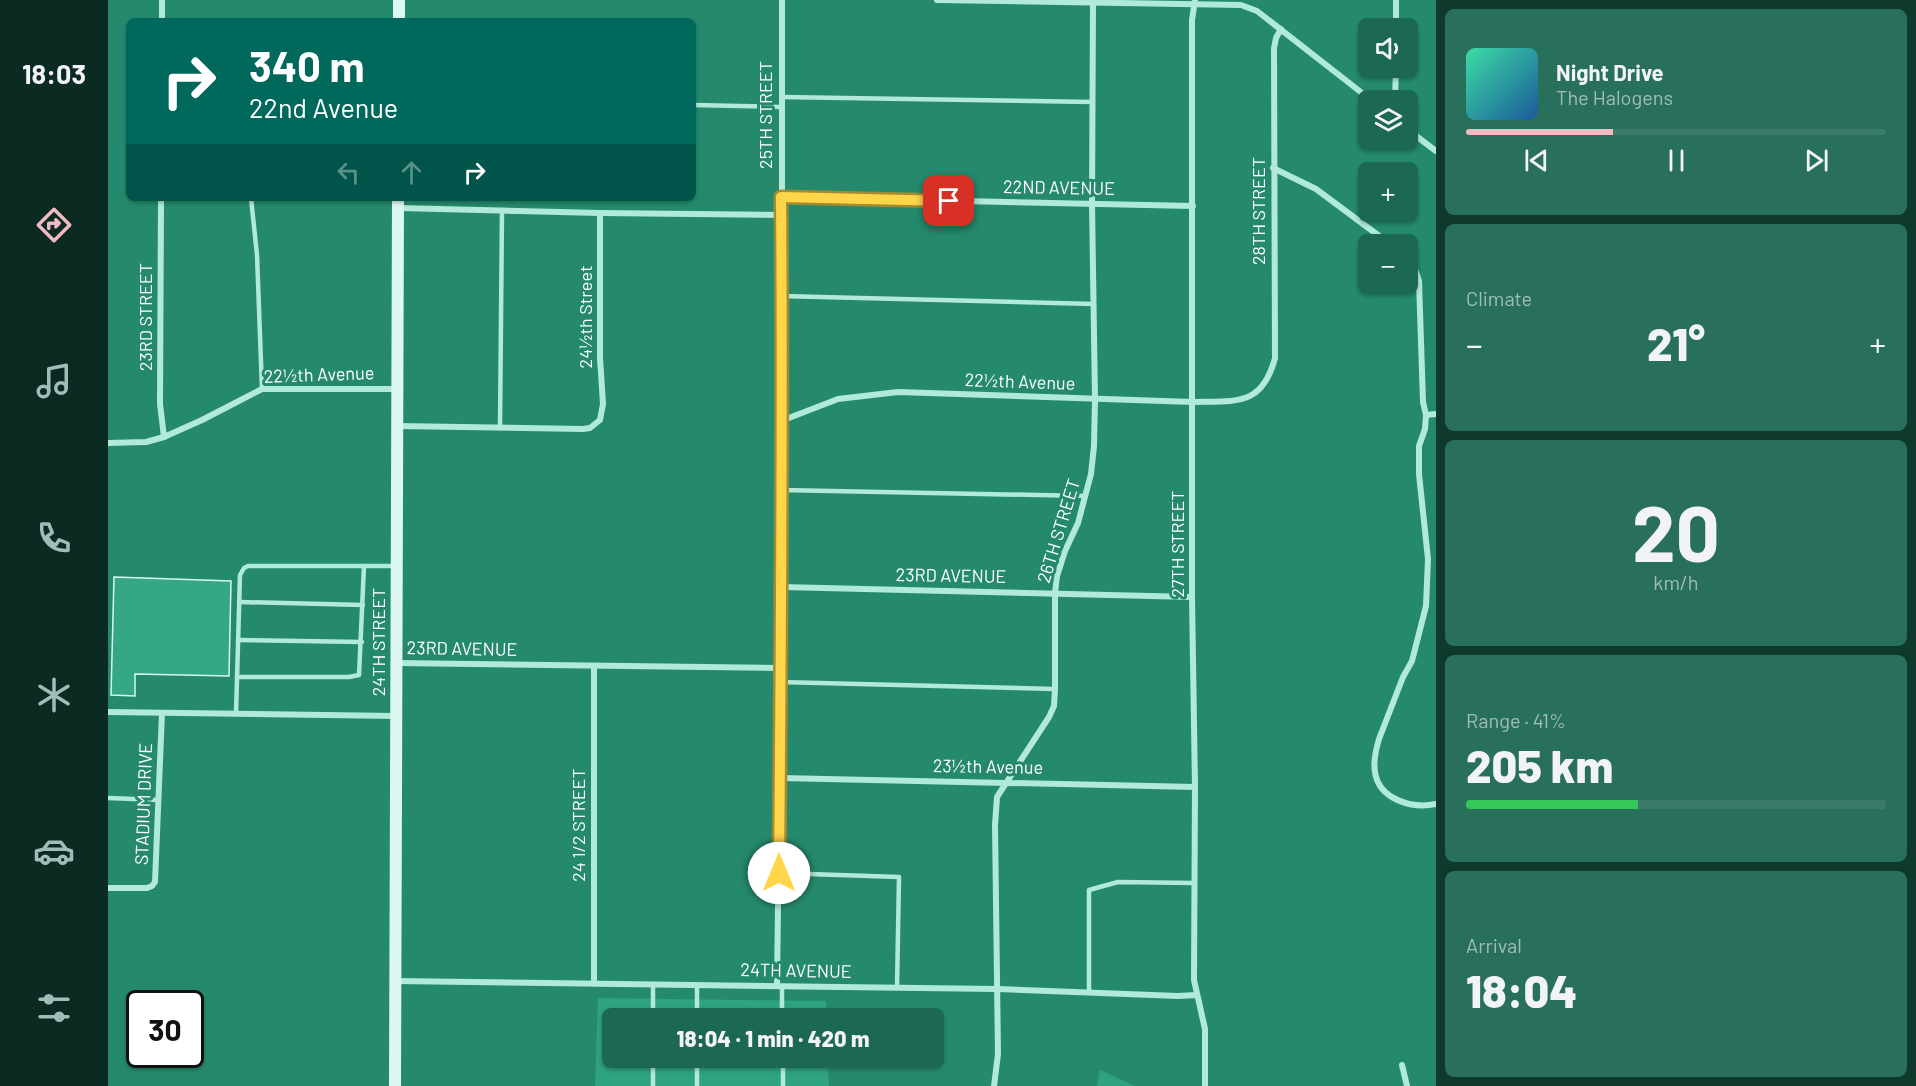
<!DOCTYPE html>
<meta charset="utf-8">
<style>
:root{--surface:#1c6852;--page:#29705c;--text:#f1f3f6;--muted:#a0beb8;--line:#3a7b69;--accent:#f2bbc4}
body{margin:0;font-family:Barlow,sans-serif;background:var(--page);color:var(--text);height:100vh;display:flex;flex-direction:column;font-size:22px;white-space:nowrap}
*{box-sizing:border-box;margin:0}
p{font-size:20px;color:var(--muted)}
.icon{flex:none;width:33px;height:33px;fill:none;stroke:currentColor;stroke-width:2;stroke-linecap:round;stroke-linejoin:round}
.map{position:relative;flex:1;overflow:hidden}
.drawer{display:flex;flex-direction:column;gap:9px;padding:9px;background:#0f392d;width:480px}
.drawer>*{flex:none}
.banner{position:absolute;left:18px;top:18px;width:570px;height:183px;border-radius:9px;box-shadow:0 2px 4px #0004;background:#00695c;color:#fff;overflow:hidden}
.tools{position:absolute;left:1250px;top:18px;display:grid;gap:12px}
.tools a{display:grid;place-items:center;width:60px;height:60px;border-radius:9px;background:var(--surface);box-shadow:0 2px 4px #0004;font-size:30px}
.speed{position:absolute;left:18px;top:990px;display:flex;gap:12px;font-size:30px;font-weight:700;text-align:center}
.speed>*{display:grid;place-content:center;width:78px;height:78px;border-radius:50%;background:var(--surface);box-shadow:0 2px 4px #0004;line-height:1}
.speed .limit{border:3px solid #111;border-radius:9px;background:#fff;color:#111}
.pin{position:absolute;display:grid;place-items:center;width:51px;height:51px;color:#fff;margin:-26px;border-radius:12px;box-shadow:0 3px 9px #0006}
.me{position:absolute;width:66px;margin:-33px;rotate:0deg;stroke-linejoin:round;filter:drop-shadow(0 0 4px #0008)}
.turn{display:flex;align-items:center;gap:21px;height:126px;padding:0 24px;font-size:27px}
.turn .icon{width:78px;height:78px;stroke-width:2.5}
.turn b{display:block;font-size:42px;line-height:51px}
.lanes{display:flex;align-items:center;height:57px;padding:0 24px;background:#0003;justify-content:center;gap:30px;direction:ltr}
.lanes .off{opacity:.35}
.big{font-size:45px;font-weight:800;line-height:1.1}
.drawer .tile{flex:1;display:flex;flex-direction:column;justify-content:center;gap:9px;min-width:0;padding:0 21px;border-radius:9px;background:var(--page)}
.drawer .dial{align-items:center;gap:0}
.dial b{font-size:78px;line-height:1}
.song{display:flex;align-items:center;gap:18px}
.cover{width:72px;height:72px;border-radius:9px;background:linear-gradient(135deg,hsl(160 70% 55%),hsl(210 70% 35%))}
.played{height:6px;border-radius:3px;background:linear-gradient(90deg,var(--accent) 35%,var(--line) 35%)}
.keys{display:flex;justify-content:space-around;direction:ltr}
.heat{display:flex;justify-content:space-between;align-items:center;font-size:33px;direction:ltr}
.charge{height:9px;border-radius:4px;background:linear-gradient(90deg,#34c759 41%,var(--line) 0)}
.trip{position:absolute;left:494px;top:1008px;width:342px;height:60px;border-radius:9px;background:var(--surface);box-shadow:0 2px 4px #0004;font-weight:800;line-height:60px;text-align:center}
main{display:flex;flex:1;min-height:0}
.tab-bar{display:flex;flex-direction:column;width:108px;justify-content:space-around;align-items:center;background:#0b2a21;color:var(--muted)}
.tab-bar .icon{width:42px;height:42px}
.tab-bar .current{color:var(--accent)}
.tab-bar b{font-size:27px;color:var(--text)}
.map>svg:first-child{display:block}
.green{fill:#2fa27f}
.building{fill:#35a785;stroke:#d6f8ed;stroke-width:1.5}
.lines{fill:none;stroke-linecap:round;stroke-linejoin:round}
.lane{stroke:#b2ead9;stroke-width:4.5}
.street{stroke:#b2ead9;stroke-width:6}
.secondary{stroke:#ddf8f0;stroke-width:12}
.route-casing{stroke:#a68a30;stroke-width:15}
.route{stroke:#ffd54a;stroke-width:10}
.labels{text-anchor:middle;stroke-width:6;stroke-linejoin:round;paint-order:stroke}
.street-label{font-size:18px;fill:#fff;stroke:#258a6d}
</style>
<main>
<nav class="tab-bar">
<b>18:03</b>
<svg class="icon current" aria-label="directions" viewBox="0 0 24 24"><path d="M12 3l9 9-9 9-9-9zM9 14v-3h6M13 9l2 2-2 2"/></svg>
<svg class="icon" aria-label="music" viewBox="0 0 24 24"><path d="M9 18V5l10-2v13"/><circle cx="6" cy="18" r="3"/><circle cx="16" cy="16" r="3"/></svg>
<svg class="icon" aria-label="phone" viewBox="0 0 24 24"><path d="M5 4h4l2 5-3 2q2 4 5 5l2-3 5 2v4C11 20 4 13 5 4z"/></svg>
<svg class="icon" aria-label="climate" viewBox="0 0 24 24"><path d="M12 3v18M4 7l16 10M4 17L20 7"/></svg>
<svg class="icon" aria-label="car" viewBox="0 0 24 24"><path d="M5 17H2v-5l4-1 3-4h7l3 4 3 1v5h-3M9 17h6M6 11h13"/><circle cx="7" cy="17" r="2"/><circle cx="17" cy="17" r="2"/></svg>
<svg class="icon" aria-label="filters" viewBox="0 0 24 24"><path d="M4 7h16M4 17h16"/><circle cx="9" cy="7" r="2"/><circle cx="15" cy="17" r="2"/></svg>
</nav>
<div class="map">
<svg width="1328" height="1086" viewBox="0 0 1328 1086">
<rect width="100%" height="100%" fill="#258a6d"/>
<g class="green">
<path d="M 490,998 L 718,1001 L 718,1018 L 504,1018 L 504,1058 L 720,1058 L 721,1086 L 487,1086 Z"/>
<path d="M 992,1070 L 1025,1085 L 1025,1086 L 989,1086 Z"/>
</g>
<path class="building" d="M 6,577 L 123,581 L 121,676 L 27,674 L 27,696 L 3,695 Z"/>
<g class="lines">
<g class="lane">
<path d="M 673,97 L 985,102"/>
<path d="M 585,105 L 673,107"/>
<path d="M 143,198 L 149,255 L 154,389"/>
<path d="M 673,296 L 986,304"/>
<path d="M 392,428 L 394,210"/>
<path d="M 673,490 L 978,496"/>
<path d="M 131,602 L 255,605"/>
<path d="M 130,640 L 254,642"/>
<path d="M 129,677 L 241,677 L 251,675 L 256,566"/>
<path d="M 671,682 L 947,689"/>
<path d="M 128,714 L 132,575 L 136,568 L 140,566 L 288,566"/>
<path d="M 0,798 L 51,800"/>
<path d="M 671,873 L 791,877 L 789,988"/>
<path d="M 674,986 L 674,1018"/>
<path d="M 981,992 L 981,890 L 1010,882 L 1087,883"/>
<path d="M 545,1018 L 545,984"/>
<path d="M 589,1018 L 589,985"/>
<path d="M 675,1058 L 675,1086"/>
<path d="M 545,1086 L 545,1058"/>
<path d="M 589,1086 L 589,1058"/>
</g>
<g class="street">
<path d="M 829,0 L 1133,5 L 1149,11 L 1263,100"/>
<path d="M 1087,0 L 1084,20 L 1084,597 L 1087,787 L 1086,980 L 1097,1029 L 1097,1086"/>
<path d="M 1288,0 L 1288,28"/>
<path d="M 54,21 L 54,0"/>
<path d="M 1287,100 L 1288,68"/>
<path d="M 1299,129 L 1328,151"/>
<path d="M 1165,168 L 1208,189 L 1282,244"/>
<path d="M 673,197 L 1085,206"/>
<path d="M 53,198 L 52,404 L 56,437"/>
<path d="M 290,208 L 492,213 L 673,215"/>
<path d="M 1299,259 L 1308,272 L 1311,281 L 1315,402 L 1318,415 L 1317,429 L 1311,446 L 1311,474 L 1320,559 L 1318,606 L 1304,661 L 1295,677 L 1271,739 C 1268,749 1265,761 1267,772 C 1271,800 1305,809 1328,804"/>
<path d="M 1318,415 L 1328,414"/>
<path d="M 673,421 L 730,399 L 790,392 L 1085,402 C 1128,401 1154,407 1167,358 L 1166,48 L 1168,38 L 1173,29"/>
<path d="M 289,426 L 475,429 L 482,428 L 492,420 L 495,404 L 492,358 L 492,213"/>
<path d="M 0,443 L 38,442 L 56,437 L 94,420 L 154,389 L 290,389"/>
<path d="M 674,587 L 1084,597"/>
<path d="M 289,663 L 672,668"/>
<path d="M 486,666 L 486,983"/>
<path d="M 0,712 L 288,716"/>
<path d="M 672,778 L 1087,787"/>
<path d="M 0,888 L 39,888 L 44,886 L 47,882 L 54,713"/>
<path d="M 287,981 L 889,989 L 1070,996 L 1089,995"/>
<path d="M 669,986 L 674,587 L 674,0"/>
<path d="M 1294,1065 L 1299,1086"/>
<path d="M 886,1086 L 890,1054 L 887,825 L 889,797 L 941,717 L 946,706 L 947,689 L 947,593 L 949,576 L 957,551 L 970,523 L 983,474 L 986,446 L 987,399 L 984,204 L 985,3"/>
</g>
<g class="secondary">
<path d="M 291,21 L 291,0"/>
<path d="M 287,1086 L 290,198"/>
</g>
</g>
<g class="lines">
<g class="route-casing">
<path id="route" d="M 671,873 C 673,648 675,423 673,197 L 841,201"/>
</g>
<use href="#route" class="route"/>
</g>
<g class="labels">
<g class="street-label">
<text transform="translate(658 115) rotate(-90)" y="6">25TH STREET</text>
<text transform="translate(951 188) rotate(1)" y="6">22ND AVENUE</text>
<text transform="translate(1151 211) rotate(-90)" y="6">28TH STREET</text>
<text transform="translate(38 317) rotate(-90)" y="6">23RD STREET</text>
<text transform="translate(478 317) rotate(-90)" y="6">24½th Street</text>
<text transform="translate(211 375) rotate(-2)" y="6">22½th Avenue</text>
<text transform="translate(912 382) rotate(2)" y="6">22½th Avenue</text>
<text transform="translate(951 531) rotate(-73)" y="6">26TH STREET</text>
<text transform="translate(1070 544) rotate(-90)" y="6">27TH STREET</text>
<text transform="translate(843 576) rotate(1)" y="6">23RD AVENUE</text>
<text transform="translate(271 642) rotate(-90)" y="6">24TH STREET</text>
<text transform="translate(354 649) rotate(1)" y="6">23RD AVENUE</text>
<text transform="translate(880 767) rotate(1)" y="6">23½th Avenue</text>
<text transform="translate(36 804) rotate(-88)" y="6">STADIUM DRIVE</text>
<text transform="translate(471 825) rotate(-90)" y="6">24 1/2 STREET</text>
<text transform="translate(688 971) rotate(1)" y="6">24TH AVENUE</text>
</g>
</g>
</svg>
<div class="tools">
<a><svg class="icon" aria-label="sound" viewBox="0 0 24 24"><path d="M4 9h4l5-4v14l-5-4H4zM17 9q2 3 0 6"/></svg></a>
<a><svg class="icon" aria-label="layers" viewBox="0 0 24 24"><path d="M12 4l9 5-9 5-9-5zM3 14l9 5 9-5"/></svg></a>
<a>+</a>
<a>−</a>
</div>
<div class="speed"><div class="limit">30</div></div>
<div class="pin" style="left:841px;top:201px;background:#d93025"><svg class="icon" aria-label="arrive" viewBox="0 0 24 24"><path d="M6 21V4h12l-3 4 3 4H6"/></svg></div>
<svg class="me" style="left:671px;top:873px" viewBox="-20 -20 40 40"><circle r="19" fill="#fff"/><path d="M0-13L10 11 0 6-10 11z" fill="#ffd54a"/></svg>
<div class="trip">18:04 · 1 min · 420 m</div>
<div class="banner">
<div class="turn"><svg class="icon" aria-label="right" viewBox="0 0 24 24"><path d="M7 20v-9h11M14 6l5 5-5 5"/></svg><div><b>340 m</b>22nd Avenue</div></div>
<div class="lanes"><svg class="icon off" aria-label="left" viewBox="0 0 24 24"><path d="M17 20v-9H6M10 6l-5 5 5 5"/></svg><svg class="icon off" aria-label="ahead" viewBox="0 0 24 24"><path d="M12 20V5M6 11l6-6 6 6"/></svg><svg class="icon" aria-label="right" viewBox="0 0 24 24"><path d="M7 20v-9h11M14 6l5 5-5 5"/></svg></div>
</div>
</div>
<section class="drawer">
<div class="tile">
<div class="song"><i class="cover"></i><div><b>Night Drive</b><p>The Halogens</p></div></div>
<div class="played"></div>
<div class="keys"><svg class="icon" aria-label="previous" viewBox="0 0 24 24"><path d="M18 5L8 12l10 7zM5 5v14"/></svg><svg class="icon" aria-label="pause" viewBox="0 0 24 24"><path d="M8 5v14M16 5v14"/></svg><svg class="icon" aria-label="next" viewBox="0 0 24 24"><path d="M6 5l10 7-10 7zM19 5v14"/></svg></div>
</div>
<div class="tile"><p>Climate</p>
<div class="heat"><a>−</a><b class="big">21°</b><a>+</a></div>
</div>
<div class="tile dial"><b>20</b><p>km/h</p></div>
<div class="tile"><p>Range · 41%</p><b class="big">205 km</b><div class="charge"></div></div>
<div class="tile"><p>Arrival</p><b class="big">18:04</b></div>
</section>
</main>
